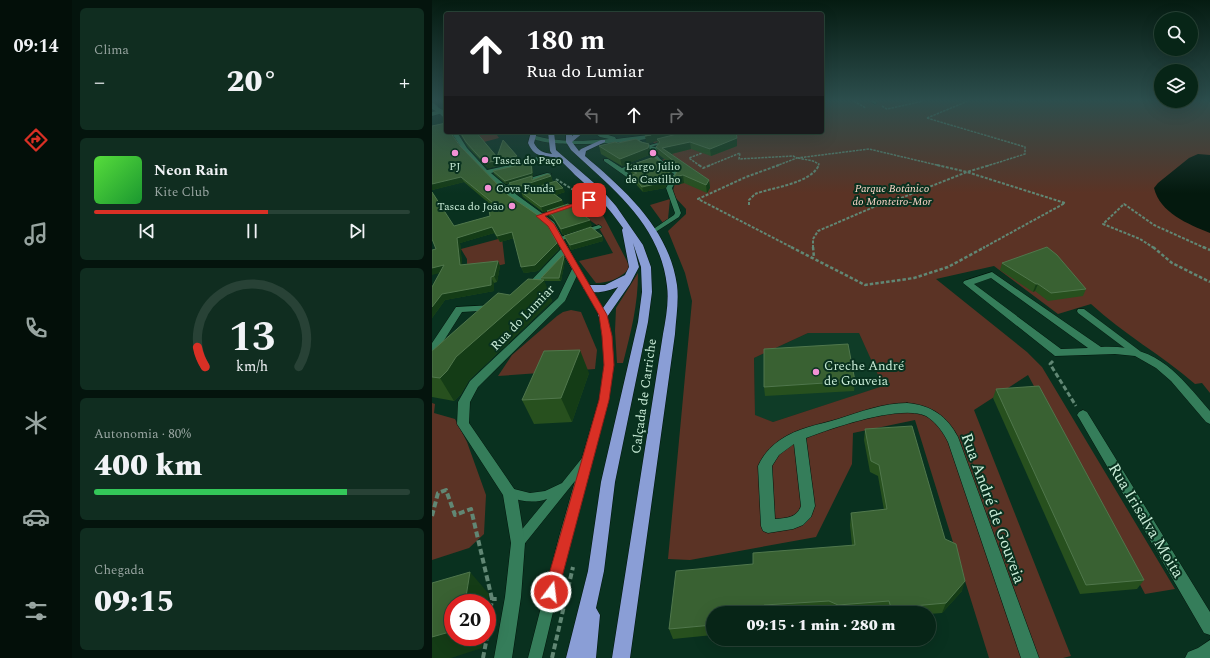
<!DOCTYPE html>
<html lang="pt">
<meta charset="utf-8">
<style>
:root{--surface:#072517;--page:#102d20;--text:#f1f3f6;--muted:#98a5a1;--line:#284236;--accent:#d93025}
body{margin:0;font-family:Spectral,serif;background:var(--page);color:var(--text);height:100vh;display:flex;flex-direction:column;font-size:15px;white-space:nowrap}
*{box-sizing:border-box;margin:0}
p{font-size:13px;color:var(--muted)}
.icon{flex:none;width:22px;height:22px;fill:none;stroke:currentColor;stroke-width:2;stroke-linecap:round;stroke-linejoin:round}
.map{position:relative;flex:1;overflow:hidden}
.drawer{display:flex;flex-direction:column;gap:8px;padding:8px;background:#04140d;width:360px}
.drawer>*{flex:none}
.banner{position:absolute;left:12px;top:12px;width:380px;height:122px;border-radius:4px;box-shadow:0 4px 16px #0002,0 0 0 1px var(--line);background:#202124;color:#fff;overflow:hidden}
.buttons{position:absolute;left:722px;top:12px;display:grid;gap:8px}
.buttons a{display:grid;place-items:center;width:44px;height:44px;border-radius:50%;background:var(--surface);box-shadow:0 4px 16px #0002,0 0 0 1px var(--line);font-size:20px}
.speed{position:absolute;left:12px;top:594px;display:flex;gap:8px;font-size:20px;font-weight:700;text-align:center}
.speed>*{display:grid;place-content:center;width:52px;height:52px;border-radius:50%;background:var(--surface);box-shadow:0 4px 16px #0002,0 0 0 1px var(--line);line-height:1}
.speed .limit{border:6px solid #d22;background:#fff;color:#111}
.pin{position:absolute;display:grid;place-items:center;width:34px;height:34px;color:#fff;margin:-17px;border-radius:8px;box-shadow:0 2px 6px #0006}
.me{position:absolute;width:44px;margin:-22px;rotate:15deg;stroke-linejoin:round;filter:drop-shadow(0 0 3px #0008)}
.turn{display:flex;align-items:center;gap:14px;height:84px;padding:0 16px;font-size:18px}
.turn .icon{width:52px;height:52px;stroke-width:2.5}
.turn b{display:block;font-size:28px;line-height:34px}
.lanes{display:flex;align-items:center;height:38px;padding:0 16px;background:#0003;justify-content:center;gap:20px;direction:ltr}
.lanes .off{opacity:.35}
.big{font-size:30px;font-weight:800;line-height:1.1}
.drawer .card{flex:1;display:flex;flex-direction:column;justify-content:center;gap:6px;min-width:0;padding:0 14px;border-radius:6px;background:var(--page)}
.drawer .dial{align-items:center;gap:0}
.dial svg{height:104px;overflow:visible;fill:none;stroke:var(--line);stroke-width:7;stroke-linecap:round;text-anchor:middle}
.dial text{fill:var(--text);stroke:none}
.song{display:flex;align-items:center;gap:12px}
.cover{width:48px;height:48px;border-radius:6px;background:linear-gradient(135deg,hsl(110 70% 55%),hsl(130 70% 35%))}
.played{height:4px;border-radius:2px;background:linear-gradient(90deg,var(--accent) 55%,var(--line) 55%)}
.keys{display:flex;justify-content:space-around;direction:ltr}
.heat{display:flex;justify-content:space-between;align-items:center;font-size:22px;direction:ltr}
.charge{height:6px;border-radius:3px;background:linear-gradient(90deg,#34c759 80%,var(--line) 0)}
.trip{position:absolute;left:274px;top:606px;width:230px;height:40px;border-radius:20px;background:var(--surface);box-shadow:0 4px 16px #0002,0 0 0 1px var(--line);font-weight:800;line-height:40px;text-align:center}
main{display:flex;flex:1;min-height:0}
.dock{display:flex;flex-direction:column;width:72px;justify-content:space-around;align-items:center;background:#030f09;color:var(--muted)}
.dock .icon{width:28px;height:28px}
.dock .current{color:var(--accent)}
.dock b{font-size:18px;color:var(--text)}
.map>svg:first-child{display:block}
.built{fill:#0f3c27}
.green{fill:#5b3325;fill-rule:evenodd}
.water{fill:#04190e}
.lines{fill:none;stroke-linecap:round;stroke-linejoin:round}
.service-casing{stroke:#02160c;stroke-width:1}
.minor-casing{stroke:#02160c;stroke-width:1}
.tertiary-casing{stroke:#02160c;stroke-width:1}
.secondary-casing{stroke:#02160c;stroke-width:1}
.trunk-casing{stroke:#02160c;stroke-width:1}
.path-far4{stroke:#618774;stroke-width:1.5;stroke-dasharray:2.5 1;stroke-linecap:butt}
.path-far3{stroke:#618774;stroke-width:2;stroke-dasharray:3 1.5;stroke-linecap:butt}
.path-far2{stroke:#618774;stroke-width:2.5;stroke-dasharray:3.5 2;stroke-linecap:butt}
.path-far1{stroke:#618774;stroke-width:3;stroke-dasharray:5 2.5;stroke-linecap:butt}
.path{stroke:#618774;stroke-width:4;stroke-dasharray:6 3;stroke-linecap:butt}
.service{fill:#357d5a;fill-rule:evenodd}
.minor{fill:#357d5a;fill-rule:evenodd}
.tertiary{fill:#357d5a;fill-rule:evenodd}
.secondary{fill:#357d5a;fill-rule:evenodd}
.trunk{fill:#8a9ed6;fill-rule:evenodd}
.wall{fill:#27501e}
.shaded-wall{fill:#143c16}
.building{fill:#396132;stroke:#50774c}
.route{fill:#d93025;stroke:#8d1f18}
.poi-dot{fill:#f391d5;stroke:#09311f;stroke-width:1.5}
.labels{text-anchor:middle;stroke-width:4;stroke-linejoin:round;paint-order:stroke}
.far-poi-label{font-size:11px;fill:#caedd8;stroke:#09311f;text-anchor:start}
.far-park-label{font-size:11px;font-style:italic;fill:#fed7ca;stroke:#09311f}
.street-label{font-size:13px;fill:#caedd8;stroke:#09311f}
.poi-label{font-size:13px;fill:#caedd8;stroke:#09311f;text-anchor:start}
.near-street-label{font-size:16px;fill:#caedd8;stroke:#09311f}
</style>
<main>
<nav class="dock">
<b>09:14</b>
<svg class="icon current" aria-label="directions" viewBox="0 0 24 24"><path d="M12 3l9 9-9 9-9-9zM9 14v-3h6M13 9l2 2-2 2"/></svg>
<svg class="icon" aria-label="music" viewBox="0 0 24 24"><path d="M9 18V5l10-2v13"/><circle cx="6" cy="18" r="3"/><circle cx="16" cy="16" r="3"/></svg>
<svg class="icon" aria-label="phone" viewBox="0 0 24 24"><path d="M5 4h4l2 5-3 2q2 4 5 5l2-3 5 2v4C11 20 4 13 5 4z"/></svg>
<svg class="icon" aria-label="climate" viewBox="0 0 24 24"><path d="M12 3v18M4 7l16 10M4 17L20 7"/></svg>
<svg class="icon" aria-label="car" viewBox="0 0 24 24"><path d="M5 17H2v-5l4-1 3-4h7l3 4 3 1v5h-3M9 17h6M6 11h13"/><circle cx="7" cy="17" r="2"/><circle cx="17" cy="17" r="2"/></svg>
<svg class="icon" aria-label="filters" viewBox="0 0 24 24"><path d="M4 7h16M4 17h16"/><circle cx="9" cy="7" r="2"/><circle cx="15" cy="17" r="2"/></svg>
</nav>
<section class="drawer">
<div class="card"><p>Clima</p>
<div class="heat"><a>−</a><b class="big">20°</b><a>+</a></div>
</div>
<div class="card">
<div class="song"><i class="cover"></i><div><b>Neon Rain</b><p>Kite Club</p></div></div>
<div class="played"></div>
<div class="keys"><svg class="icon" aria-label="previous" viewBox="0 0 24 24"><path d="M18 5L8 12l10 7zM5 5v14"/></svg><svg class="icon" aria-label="pause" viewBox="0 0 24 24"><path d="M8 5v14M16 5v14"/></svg><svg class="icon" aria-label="next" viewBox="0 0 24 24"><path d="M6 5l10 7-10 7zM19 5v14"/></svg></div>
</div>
<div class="card dial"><svg viewBox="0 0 100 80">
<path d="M14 69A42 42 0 1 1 86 69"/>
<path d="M14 69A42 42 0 0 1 8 54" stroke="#d93025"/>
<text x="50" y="56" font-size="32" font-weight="700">13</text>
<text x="50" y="72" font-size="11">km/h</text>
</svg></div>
<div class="card"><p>Autonomia · 80%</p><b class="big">400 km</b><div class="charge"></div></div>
<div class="card"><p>Chegada</p><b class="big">09:15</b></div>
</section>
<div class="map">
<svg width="778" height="658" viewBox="0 0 778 658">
<rect width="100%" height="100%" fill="#09311f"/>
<path class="built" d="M 376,333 L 427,333 L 452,386 L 341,422 L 323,416 L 322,358 Z"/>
<g class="green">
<path d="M 390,101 L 778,101 L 778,393 L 770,383 L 763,384 C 730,355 691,334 659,304 L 626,314 L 562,266 L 504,279 L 595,352 L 610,367 L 743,589 L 713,594 L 596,375 L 542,410 L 639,656 L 631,658 L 557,658 L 483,420 L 421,433 L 420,464 L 384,537 L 258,560 L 236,559 L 260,301 L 253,273 L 236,231 L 254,214 L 254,209 L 240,194 L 244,180 L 252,175 L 244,171 L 230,160 L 241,155 L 216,139 L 242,132 L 390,132 ZM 376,333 L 427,333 L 451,386 L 341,422 L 323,415 L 322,358 Z"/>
<path d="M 45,132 L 63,132 L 67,138 L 52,142 Z"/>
<path d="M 238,199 L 236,219 L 231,223 L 218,205 Z"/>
<path d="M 163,200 L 197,265 L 197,269 C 188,278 177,283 164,283 L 147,261 L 181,253 L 166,226 L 142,209 Z"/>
<path d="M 70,238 L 73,264 L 51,269 L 35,265 L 35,259 L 29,249 Z"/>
<path d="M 206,273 C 206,305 199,332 191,363 L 185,363 L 183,331 L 184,308 Z"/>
<path d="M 139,310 L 149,312 L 165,350 L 163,369 L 66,376 L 80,355 L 125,316 L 131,312 Z"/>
<path d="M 0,403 L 3,404 L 2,413 L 23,419 L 35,442 L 54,495 L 52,534 L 37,548 L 0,560 Z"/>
</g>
<path class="water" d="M 766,154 L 778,155 L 778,233 C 756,224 728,213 722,188 L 726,183 L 757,158 Z"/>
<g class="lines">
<g class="service-casing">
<g id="service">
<path d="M 438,101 L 443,101 L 445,103 L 443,104 Z"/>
<path d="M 236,140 L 238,141 L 238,142 L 213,148 L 211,147 Z"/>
<path d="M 224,159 L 228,159 L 248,174 L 240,188 L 249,213 L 247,217 L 222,233 L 219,231 L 220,230 L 242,215 L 243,213 L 234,188 L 242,174 L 224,161 Z"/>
<path d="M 115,173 L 120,174 L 73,188 L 68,187 Z"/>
<path d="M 157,198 L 160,200 L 159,201 L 110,217 L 108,218 L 105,216 Z"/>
<path d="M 167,225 L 170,227 L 169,228 L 127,241 L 124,239 L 125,238 Z"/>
<path d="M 144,267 L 147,269 L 175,315 L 179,336 L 181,365 L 177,400 L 139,537 L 110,658 L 96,658 L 127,537 L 143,481 L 90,547 L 86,549 L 82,547 L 80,543 L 82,539 L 115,499 C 101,504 88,501 74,496 L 73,493 L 74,490 L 78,488 L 98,493 L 113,491 L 130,483 L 150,458 L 167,400 L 173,365 L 171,336 L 167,315 L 141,269 Z"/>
<path d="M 646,309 L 652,309 L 708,351 L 709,353 L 708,355 L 702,355 L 646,313 L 645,311 Z"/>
</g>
</g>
<g class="minor-casing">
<g id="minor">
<path d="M 7,111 L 11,111 L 14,115 L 14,120 L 7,113 Z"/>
<path d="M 19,132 L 25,132 L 35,148 L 55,170 L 100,160 L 106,156 L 107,153 L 111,153 L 111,158 L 104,162 L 59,173 L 85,195 L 122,222 L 148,269 L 133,301 L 46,387 L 38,402 L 37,423 L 85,493 L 93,543 L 89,597 L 80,658 L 62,658 L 73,597 L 79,543 L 71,495 L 25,424 L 26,402 L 38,381 L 126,298 L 140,269 L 132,255 L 98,292 L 92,292 L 90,290 L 92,288 L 129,249 L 116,225 L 79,199 L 52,173 L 31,150 Z"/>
<path d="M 206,139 L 215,145 L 227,148 L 228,149 L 224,154 L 229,160 L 228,161 L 224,161 L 218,154 L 221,150 L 211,148 L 204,142 L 204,140 Z"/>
<path d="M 172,159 L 176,159 L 190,168 L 209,161 L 212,163 L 194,171 L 199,176 L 196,178 L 172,161 Z"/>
<path d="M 560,272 L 669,347 C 725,344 745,373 778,411 L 778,424 L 774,422 L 739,381 L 724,368 L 703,356 L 683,354 L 623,356 L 531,283 L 532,281 ZM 559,278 L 656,348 L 629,349 L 542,284 Z"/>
<path d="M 61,305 L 64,306 L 66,308 L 64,310 L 30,312 L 4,353 L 0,355 L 0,343 L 24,307 Z"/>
<path d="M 475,403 C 499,405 515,416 526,437 L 607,658 L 589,658 L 516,442 C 511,432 504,422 494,416 C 469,404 400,428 374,438 L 383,506 L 379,517 L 371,525 L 361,529 L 336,533 L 331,531 L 329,526 L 326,466 C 331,455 338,447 348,440 C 365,428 386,425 406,419 C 428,412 451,403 475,403 ZM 362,444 L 369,506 C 365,518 354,518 343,519 L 340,466 L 347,455 Z"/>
<path d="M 651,410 L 655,412 L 778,612 L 778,635 L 772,633 L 647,418 L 645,415 L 647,412 Z"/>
<path d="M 778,640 L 778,658 L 753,658 L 756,652 L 766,648 Z"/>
</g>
</g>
<g class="tertiary-casing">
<g id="tertiary">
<path d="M 9,110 L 11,111 L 11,113 L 0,116 L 0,112 Z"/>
<path d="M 161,132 C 169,132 176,135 183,137 L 184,139 L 240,132 C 223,143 114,150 98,137 L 101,135 C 125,143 152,141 177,139 L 168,137 Z"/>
</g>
</g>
<g class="secondary-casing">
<path id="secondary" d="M 0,102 C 6,105 6,110 14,110 L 14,114 L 7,113 L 0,109 Z"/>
</g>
<g class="trunk-casing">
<g id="trunk">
<path d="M 99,132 L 105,132 L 102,143 C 106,151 112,153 120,154 L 118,151 L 116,132 L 122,132 L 124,150 L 169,189 L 184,206 L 211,245 L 219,267 L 220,292 L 216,322 L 183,482 L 172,571 L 164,608 L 168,615 L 164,658 L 134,658 L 156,571 L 169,482 L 206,322 L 210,292 L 209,267 L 201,243 L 207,267 L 198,284 L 175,317 L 167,317 L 166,315 L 186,287 C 177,291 159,296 151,288 L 156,285 L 173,285 L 193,275 L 197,267 L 190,230 L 191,228 C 177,208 162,191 143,175 C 138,170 133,164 127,160 C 115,152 104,162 96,143 Z"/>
<path d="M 134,132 L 140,132 L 140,136 L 145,132 L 152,132 L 140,142 L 147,151 L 149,149 L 169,140 L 173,140 L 173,142 L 154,151 L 153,156 C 194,191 237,229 245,285 C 247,301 244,318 243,334 L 198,658 L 180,658 L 231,334 C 234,318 237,301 235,286 C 228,224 181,189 139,150 L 134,142 Z"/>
</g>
</g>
<g class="path-far4">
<path d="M 422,101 L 434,108"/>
<path d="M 450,106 L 455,109 L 491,101"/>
<path d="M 495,118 L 536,101"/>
<path d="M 495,118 L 593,147 L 593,154 L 555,166"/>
<path d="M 365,158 L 437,149 L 509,166"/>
<path d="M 366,158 L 381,161 L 387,164 L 386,166"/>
<path d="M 268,166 L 257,158 L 270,153"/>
<path d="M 276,166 L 308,153 L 307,159 L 361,156 L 365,158"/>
<path d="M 344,166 L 365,158"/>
</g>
<g class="path-far3">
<path d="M 267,165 L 271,168 L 279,165"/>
<path d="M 347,165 L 314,177 L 266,199 L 361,248"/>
<path d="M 505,165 L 535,172 L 633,203 L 551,248"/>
<path d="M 124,179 L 148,194"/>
<path d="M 317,205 L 317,200 L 323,194 C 341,187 378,184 387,165"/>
<path d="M 381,248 L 381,239 L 386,231 L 451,203 L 459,202 L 535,172 L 558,165"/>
<path d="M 722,248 L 708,239 L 671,224 L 692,204 L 722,225 L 773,248"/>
</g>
<g class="path-far2">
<path d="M 359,247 L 433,285 L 482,278 L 516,267 L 553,247"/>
<path d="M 381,247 L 382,258"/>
<path d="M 721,247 L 740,263 L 778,282"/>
<path d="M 771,247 L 778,250"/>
</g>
<path class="path-far1" d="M 621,361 L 618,364 L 644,406"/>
<g class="path">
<path d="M 0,516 L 6,493 L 14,490 L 23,515 L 39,509 L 60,599"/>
<path d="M 55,636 L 60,599 L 65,599"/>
<path d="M 51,658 L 55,637"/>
<path d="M 120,658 L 141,567"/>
</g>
<use href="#service" class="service"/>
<use href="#minor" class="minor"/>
<use href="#tertiary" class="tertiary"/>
<use href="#secondary" class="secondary"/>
<use href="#trunk" class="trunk"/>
</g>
<g class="wall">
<path d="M 14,132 L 76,195 L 125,243 L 127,249 L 106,271 L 92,273 L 89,267 L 82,238 L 68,242 L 62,233 L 28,243 L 30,265 L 66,261 L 68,266 L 65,282 L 62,283 L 62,291 L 13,300 L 0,318 L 0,287 L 8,273 L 4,249 L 22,226 L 58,216 L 61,209 L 59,205 L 32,182 L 0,190 Z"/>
<path d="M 27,132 L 44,132 L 65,157 L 85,156 L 87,161 L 56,168 L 36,147 Z"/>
<path d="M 210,132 L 305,132 L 305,146 L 279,156 L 259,149 L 239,154 L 277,180 L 278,188 L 275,193 L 252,183 L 244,185 L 242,177 L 246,170 L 226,154 L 224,147 L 226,145 L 225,141 L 215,143 L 218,151 L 217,155 L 190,166 L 169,154 L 167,146 L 186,143 L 209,142 L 215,143 L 213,136 L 216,136 L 216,134 L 211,134 Z"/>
<path d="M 100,164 L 101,176 L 100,176 L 101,180 L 119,176 L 121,182 L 85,193 L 79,188 L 77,183 L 74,184 L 62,174 L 61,171 Z"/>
<path d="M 196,166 L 240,174 L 233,188 L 211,192 L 201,181 L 200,175 L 199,172 L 198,171 Z"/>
<path d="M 89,192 L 133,192 L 124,195 L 130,200 L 132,205 L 160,226 L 131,235 L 123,221 L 117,216 L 115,211 L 111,212 L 91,197 Z"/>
<path d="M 132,236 L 170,236 L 171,241 L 139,250 Z"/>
<path d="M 133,260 L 129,281 L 112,281 L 120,301 L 37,380 L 29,394 L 22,401 L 0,397 L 0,351 L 78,295 L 109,280 L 109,278 Z"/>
<path d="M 570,263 L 654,289 L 651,296 L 616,301 L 603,291 L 601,292 L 568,270 Z"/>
<path d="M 157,373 L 140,422 L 102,424 L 90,400 Z"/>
<path d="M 423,381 L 422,391 L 333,396 L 332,387 Z"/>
<path d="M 564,389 L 712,580 L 705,589 L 648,594 L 561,398 Z"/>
<path d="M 433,429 L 513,539 L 530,591 L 510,613 L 497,614 L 497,613 L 455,613 L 455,611 L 429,613 L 402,613 L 397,611 L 369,613 L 281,613 L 281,635 L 241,639 L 237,629 L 321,564 L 420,545 L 418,525 L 419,513 L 452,510 L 446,476 L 438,472 L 432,440 Z"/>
</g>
<g class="shaded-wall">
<path d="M 211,132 L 228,132 L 216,133 L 216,134 L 211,134 Z"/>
<path d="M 232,132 L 265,132 L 225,139 L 225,141 L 215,144 L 213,136 Z"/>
<path d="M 304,132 L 305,132 L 305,146 L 279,156 L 278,149 Z"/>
<path d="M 258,142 L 259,149 L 235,155 L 230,148 Z"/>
<path d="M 217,144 L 218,151 L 217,155 L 190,166 L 188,159 Z"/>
<path d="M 85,156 L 87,161 L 56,168 L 53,163 Z"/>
<path d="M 99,162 L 100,164 L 101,176 L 100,176 L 102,181 L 119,176 L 121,182 L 85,193 L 83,188 L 100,180 L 100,176 L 74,184 L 73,181 Z"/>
<path d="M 239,169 L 240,174 L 233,188 L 211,192 L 210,187 Z"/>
<path d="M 251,175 L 252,183 L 244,185 L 242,177 Z"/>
<path d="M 29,177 L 32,182 L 0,190 L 0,184 Z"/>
<path d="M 277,180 L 278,188 L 275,193 L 274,185 Z"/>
<path d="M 131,188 L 133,192 L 120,196 L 118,191 Z"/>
<path d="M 130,200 L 132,205 L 111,212 L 109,207 Z"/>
<path d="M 158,220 L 160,226 L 131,235 L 129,229 Z"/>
<path d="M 60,227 L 62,233 L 28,243 L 31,271 L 28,265 L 25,238 Z"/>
<path d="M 80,232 L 83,238 L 68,242 L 65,236 Z"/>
<path d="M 170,236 L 171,241 L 139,250 L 138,245 Z"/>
<path d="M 125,243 L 127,249 L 106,271 L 92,273 L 89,267 Z"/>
<path d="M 132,257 L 133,260 L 129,281 L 127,278 Z"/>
<path d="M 66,261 L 68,266 L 65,282 L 62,276 Z"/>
<path d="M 12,265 L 16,271 L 0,275 L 0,268 Z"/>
<path d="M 59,277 L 62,283 L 62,291 L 13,300 L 0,318 L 0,307 L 10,294 Z"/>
<path d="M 112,280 L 120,301 L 37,380 L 29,394 L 22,401 L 8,378 L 24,357 Z"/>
<path d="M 604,284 L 606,284 L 603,291 L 601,292 Z"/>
<path d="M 148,350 L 157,373 L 140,422 L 129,398 Z"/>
<path d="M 38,572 L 57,594 L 55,610 L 55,603 L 33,603 Z"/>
<path d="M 533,581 L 530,591 L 510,613 L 514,603 Z"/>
<path d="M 21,631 L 21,637 L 51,637 L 50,648 L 19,658 L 0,658 L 0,637 Z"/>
</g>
<g class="building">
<path d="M 14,123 L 14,132 L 18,132 L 28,146 L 76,195 L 113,220 L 125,243 L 103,265 L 89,267 L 80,232 L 65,236 L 60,227 L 25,238 L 28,265 L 66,261 L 62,276 L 59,277 L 59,285 L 10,294 L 0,307 L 0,287 L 12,265 L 0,268 L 0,250 L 4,249 L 0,239 L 0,192 L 22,226 L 58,216 L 57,210 L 62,208 L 58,204 L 61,203 L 29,177 L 0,184 L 0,126 Z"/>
<path d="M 28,132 L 44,132 L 65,157 L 71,140 L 85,156 L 53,163 L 34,142 Z"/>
<path d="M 220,132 L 232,132 L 213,136 L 219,135 L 216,133 Z"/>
<path d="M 253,132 L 304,132 L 305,138 L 278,149 L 258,142 L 230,148 L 277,180 L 274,185 L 251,175 L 242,177 L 248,166 L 224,147 L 228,142 L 225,139 Z"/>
<path d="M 204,139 L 209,142 L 217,144 L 216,148 L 188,159 L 167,146 L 183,142 L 186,143 Z"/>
<path d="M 222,157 L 239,169 L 232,182 L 210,187 L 200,175 L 205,173 L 199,171 L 198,169 L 201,168 L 196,166 Z"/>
<path d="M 99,162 L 100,173 L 73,181 L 61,171 Z"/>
<path d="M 116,174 L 119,176 L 83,188 L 77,183 L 100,176 L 100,180 Z"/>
<path d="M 124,181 L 131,188 L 118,191 L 130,200 L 109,207 L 89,192 Z"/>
<path d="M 136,204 L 158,220 L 129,229 L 121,216 L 115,211 Z"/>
<path d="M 159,227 L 170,236 L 138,245 L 132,236 Z"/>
<path d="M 615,247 L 625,255 L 654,289 L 619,293 L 606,284 L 604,284 L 570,263 Z"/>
<path d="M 131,255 L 132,257 L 127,278 L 109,278 Z"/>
<path d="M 96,279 L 112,280 L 24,357 L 15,371 L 8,378 L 0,377 L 0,351 L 66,293 L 78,295 Z"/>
<path d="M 416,344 L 423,381 L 332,387 L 332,349 Z"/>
<path d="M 148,350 L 129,398 L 90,400 L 112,351 Z"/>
<path d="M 607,386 L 712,580 L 654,585 L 564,389 Z"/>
<path d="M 480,426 L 513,539 L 524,544 L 533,581 L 514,603 L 459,608 L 457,601 L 406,605 L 397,601 L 332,605 L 332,613 L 281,613 L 281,625 L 237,629 L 244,571 L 321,564 L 321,553 L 423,545 L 419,513 L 455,509 L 447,465 L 439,461 L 433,429 Z"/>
<path d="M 38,572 L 33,603 L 21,603 L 21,631 L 0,637 L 0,583 Z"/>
</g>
<linearGradient id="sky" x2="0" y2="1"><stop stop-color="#051b11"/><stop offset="0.52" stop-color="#2c4e4d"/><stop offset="1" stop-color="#2c4e4d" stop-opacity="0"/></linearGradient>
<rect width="778" height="193" fill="url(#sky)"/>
<path class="route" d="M 155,199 L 160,200 L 113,216 L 122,224 L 175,315 L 180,336 L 182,365 L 177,400 L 126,592 L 124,597 L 119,599 L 114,597 L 112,592 L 167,400 L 172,365 L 170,336 L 167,315 L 116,226 L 104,216 Z"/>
<g class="poi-dot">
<circle cx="23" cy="153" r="4"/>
<circle cx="221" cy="153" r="4"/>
<circle cx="53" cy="160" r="4"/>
<circle cx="56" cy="188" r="4"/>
<circle cx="80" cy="206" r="4"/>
<circle cx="384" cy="372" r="4"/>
</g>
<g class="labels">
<g class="far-poi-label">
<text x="61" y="164">Tasca do Paço</text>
<text x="23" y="170" text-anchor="middle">PJ</text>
<text x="221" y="170" text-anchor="middle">Largo Júlio<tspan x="221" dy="13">de Castilho</tspan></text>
<text x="64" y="192">Cova Funda</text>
<text x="72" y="210" text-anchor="end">Tasca do João</text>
</g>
<g class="far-park-label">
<text x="460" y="192">Parque Botânico<tspan x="460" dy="13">do Monteiro-Mor</tspan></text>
</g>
<g class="street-label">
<text transform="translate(90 317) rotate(-46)" y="5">Rua do Lumiar</text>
<text transform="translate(211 396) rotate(-82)" y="5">Calçada de Carriche</text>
</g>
<g class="poi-label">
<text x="392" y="370">Creche André<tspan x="392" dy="15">de Gouveia</tspan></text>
</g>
<g class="near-street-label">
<text transform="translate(562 508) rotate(70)" y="6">Rua André de Gouveia</text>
<text transform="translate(715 520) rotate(59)" y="6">Rua Irisalva Moita</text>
</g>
</g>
</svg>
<div class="buttons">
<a><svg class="icon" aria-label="search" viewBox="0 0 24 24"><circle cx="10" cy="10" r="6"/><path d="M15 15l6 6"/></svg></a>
<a><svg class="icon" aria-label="layers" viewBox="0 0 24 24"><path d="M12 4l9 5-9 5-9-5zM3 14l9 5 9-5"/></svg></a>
</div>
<div class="speed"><div class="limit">20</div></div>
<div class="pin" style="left:157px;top:200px;background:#d93025"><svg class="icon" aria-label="arrive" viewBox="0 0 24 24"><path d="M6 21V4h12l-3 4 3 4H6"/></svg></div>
<svg class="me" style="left:119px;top:592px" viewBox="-20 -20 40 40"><circle r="17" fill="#d93025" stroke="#fff" stroke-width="3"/><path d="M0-11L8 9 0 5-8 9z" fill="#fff"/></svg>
<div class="trip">09:15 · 1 min · 280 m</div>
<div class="banner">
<div class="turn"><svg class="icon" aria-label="ahead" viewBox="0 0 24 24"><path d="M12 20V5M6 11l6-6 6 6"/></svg><div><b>180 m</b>Rua do Lumiar</div></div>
<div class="lanes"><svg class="icon off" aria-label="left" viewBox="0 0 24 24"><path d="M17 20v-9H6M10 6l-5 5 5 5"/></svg><svg class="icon" aria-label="ahead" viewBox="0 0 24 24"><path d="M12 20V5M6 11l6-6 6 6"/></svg><svg class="icon off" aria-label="right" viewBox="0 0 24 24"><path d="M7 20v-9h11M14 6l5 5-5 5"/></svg></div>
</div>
</div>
</main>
